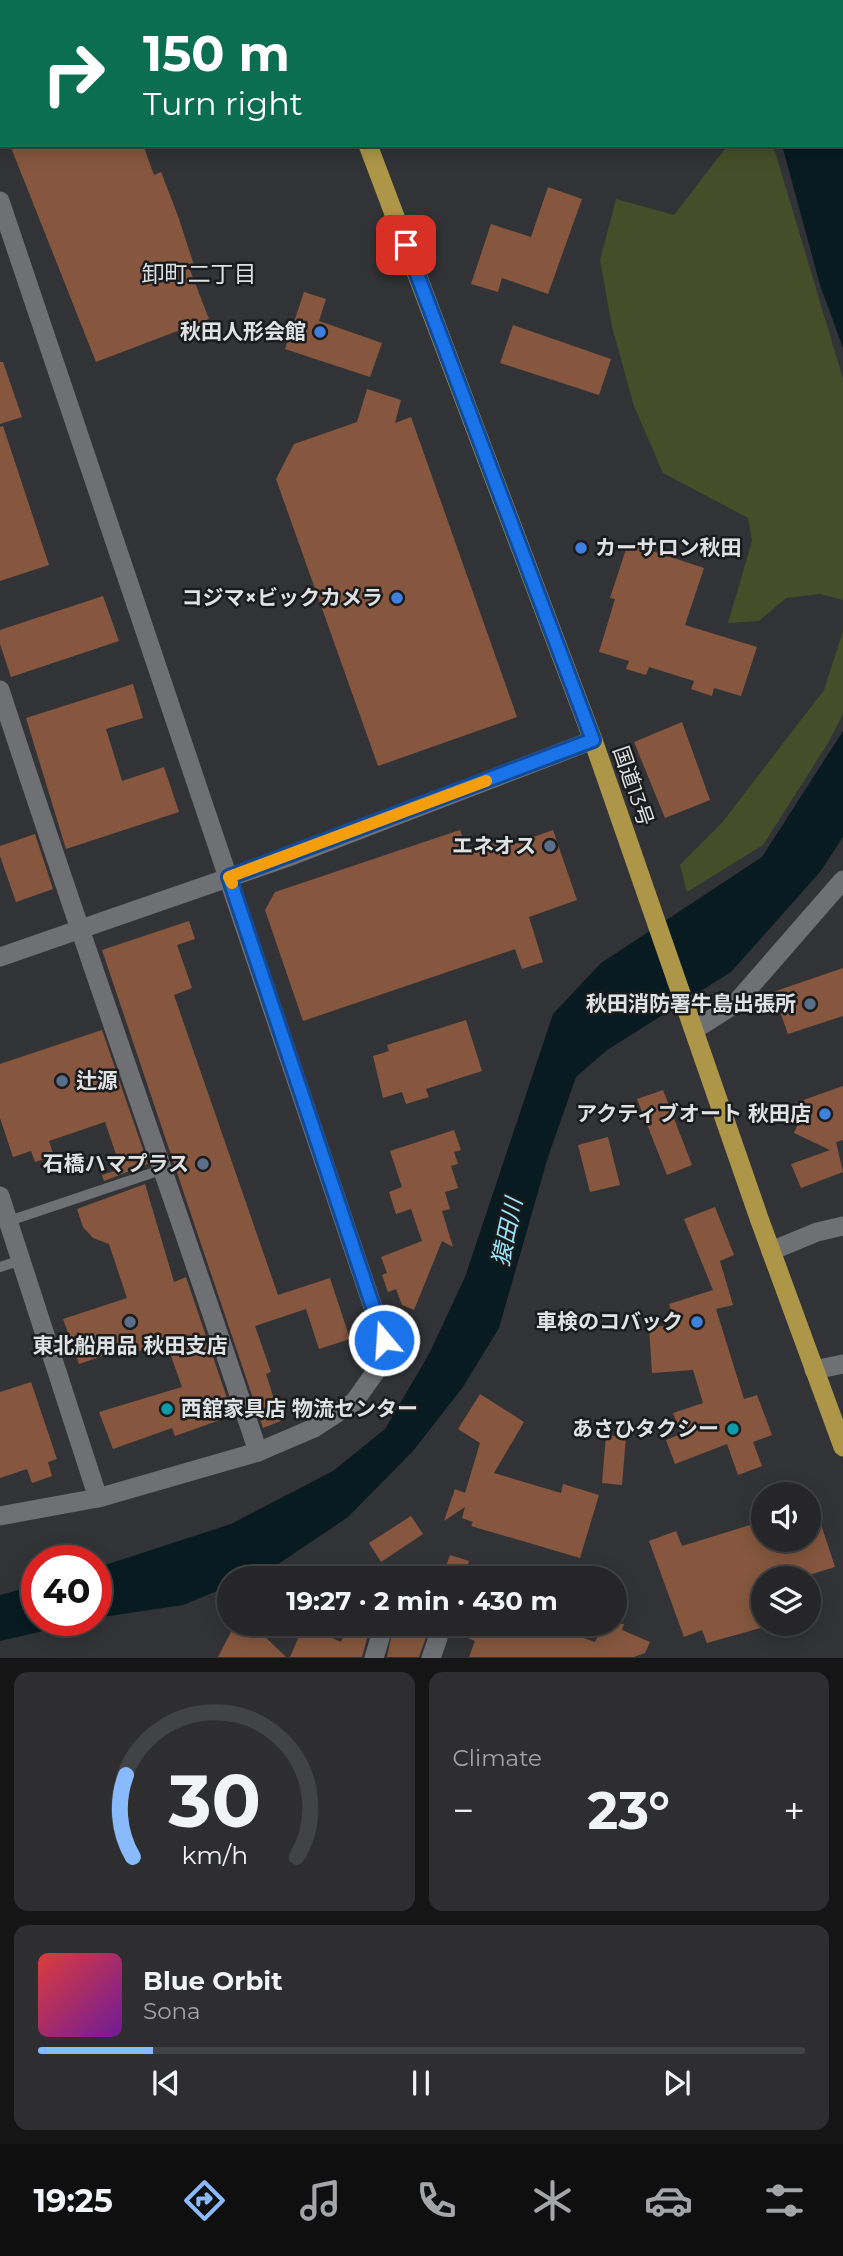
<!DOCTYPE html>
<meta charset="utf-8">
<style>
:root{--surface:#262628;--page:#2e2e30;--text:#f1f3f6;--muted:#a4a5a8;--line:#424345;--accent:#89bafc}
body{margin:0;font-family:Montserrat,"Noto Sans JP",sans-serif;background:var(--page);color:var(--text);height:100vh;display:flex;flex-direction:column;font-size:26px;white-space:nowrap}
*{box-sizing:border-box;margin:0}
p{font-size:23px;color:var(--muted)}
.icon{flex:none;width:38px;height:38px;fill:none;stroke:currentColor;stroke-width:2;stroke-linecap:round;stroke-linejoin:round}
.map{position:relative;height:1658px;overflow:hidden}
.panel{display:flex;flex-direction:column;gap:14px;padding:14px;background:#151516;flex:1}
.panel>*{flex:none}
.guide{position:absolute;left:0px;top:0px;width:844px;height:147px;box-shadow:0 4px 18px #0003,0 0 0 2px var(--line);background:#0b6e4f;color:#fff;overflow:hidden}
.buttons{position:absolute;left:751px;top:1482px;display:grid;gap:14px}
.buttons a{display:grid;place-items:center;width:70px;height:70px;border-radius:50%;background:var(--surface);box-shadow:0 4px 18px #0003,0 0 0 2px var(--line);font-size:35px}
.speed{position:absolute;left:21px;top:1545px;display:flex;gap:14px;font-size:35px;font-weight:700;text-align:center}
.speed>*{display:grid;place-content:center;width:91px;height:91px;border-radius:50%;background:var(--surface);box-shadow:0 4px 18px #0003,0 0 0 2px var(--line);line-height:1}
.speed .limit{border:10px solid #d22;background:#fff;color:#111}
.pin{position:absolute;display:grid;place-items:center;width:60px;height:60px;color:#fff;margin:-30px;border-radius:14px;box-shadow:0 4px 10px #0006}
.me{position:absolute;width:77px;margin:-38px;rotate:342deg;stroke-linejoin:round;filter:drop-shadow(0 0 5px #0008)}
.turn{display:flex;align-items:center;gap:24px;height:147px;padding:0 28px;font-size:32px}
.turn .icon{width:91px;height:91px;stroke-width:2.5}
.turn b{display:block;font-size:49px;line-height:60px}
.big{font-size:52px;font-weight:700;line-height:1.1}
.panel .widget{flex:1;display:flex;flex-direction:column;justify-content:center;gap:10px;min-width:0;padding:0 24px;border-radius:14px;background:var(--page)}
.panel .dial{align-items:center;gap:0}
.dial svg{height:182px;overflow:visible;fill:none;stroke:var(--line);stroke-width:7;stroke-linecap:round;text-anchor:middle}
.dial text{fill:var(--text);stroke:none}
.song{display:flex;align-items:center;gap:21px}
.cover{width:84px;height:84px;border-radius:10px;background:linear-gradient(135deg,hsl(0 70% 55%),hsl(280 70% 35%))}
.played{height:7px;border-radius:4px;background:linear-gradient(90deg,var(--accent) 15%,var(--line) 15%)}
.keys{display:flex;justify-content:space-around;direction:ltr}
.heat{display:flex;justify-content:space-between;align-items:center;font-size:38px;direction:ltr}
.panel .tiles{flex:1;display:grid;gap:14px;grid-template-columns:1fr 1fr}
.widget:last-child{grid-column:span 2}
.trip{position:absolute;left:217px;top:1566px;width:410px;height:70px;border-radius:35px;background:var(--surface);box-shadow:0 4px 18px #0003,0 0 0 2px var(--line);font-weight:700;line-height:70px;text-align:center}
.dock{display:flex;height:112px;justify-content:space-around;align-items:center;background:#0f0f10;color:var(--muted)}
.dock .icon{width:49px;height:49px}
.dock .on{color:var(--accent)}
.dock b{font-size:32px;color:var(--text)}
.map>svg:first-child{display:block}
.green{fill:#454e28}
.water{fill:#071b21}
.building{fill:#86573e}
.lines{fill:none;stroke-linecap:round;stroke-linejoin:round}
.service{stroke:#6e7073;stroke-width:10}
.minor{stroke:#6e7073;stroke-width:19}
.tertiary{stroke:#6e7073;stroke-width:19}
.trunk{stroke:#ae9648;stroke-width:19}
.route-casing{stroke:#114b97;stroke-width:18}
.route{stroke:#1a73e8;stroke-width:12}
.slow{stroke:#f59e0b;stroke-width:12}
.shop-dot{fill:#3f7fe0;stroke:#1a1b1c;stroke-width:2.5}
.service-dot{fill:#5c6f8a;stroke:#1a1b1c;stroke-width:2.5}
.culture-dot{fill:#0f9aa8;stroke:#1a1b1c;stroke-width:2.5}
.labels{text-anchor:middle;stroke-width:5;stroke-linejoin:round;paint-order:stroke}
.poi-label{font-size:21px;font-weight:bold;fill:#e0e1e2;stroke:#1a1b1c;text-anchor:end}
.street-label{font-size:21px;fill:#e0e1e2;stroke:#1a1b1c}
.neighbourhood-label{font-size:23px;fill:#dedfe3;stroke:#1a1b1c}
.water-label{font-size:23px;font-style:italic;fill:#98e5fc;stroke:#1a1b1c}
</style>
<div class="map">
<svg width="843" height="1658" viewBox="0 0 843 1658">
<rect width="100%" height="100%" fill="#323336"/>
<g class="green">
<path d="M 728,145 L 773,145 L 843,379 L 843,600 L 820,594 L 786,598 L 759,621 L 728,623 L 752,541 L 748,518 L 663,473 L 634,406 L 612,327 L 600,260 L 616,199 L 674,215 Z"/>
<path d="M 843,631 L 843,714 L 828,743 L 763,845 L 687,892 L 680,865 L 721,824 L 824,690 Z"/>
</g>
<g class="water">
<path d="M 743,0 L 843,0 L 843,348 L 820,285 L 782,145 L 842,145 L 842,2 Z"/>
<path d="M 843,731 L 843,837 L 820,872 L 731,972 L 607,1050 L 576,1077 L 548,1157 L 499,1328 L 463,1387 L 413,1451 L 348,1517 L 271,1569 L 247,1578 L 229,1578 L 229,1586 L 183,1605 L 96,1618 L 96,1568 L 231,1524 L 333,1471 L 385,1429 L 429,1354 L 465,1277 L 553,1014 L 601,963 L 762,857 Z"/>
<path d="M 37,1585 L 37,1620 L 87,1621 L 0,1641 L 0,1595 Z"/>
</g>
<g class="building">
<path d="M 10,145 L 143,145 L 154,175 L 161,172 L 178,216 L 195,268 L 190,270 L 209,319 L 96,362 Z"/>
<path d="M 548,187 L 582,199 L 548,294 L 502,278 L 498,292 L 471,284 L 491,224 L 531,237 Z"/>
<path d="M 304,292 L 326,299 L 319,321 L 382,343 L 370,377 L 285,349 Z"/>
<path d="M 513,325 L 611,359 L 599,395 L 500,363 Z"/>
<path d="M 0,362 L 3,362 L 22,417 L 0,424 Z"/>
<path d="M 367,389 L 401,400 L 395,423 L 411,417 L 517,717 L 378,766 L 276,479 L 294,444 L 357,422 Z"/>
<path d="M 3,426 L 49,565 L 0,581 L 0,427 Z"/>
<path d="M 628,543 L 704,568 L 685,625 L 757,647 L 741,696 L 714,688 L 712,696 L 691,689 L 694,681 L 649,667 L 646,675 L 626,669 L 629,661 L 599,652 L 615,599 L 610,598 Z"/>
<path d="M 103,596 L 119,641 L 11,677 L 0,644 L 0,630 Z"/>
<path d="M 133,684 L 143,718 L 106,729 L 122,781 L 164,767 L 179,812 L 66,849 L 26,718 Z"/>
<path d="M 682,722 L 710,800 L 665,818 L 634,742 Z"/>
<path d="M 460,830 L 468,852 L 503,840 L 505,847 L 553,830 L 577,900 L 529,917 L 543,962 L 522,969 L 515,949 L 303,1021 L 265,910 L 275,892 Z"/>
<path d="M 35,834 L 53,889 L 16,902 L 0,856 L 0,846 Z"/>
<path d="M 189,921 L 195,939 L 177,945 L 192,988 L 174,995 L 278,1295 L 330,1278 L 350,1339 L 319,1349 L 306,1309 L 255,1326 L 271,1372 L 266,1374 L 281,1421 L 263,1428 L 102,950 Z"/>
<path d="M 843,968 L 843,1016 L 788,1034 L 773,992 Z"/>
<path d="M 466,1020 L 482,1071 L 426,1089 L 429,1097 L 406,1104 L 402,1092 L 383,1098 L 373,1056 L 389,1051 L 387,1045 Z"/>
<path d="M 102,1030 L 148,1164 L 104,1181 L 102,1175 L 121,1169 L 105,1122 L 49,1141 L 54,1156 L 35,1162 L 31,1151 L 13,1157 L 0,1118 L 0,1064 Z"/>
<path d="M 843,1086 L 843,1140 L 836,1142 L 843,1172 L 801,1188 L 791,1164 L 830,1150 L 794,1133 L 800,1119 L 795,1103 Z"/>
<path d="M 663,1090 L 692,1165 L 667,1175 L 637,1099 Z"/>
<path d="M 454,1130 L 461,1150 L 454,1152 L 458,1164 L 451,1166 L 458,1188 L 445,1192 L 450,1209 L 442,1211 L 453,1247 L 442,1241 L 414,1310 L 402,1305 L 396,1289 L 388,1292 L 382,1275 L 387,1273 L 381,1257 L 422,1241 L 411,1209 L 396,1214 L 389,1192 L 402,1187 L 390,1151 Z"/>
<path d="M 608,1137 L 620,1185 L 590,1192 L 578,1145 Z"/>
<path d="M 145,1184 L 174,1282 L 186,1277 L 230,1407 L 217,1412 L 220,1420 L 175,1436 L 172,1428 L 113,1449 L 99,1412 L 182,1387 L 166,1342 L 125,1356 L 123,1349 L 79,1364 L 63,1319 L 127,1298 L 109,1244 L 93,1238 L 83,1227 L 77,1209 Z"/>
<path d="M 715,1207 L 734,1255 L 720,1261 L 733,1305 L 716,1309 L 744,1399 L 757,1395 L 772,1435 L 753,1442 L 762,1466 L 738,1475 L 727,1444 L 675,1464 L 666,1440 L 681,1434 L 673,1413 L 703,1403 L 693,1370 L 652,1373 L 649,1327 L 676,1325 L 669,1304 L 713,1290 L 684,1219 Z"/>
<path d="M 31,1382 L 57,1459 L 48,1462 L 52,1476 L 32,1483 L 27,1469 L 0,1478 L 0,1392 Z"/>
<path d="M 480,1394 L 524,1422 L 494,1473 L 561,1493 L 563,1484 L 599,1495 L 580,1558 L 471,1526 L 473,1522 L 462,1518 L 465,1507 L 444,1521 L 455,1489 L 465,1493 L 480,1443 L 458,1429 Z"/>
<path d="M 606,1435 L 626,1437 L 622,1485 L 602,1483 Z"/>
<path d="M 808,1497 L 812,1497 L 835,1567 L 799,1578 L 763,1578 L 763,1590 L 754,1593 L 764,1627 L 707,1643 L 702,1630 L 684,1637 L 649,1541 L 676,1531 L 682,1546 L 763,1521 L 763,1540 L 808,1540 Z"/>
<path d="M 411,1516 L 423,1534 L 381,1562 L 369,1543 Z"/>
<path d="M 450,1555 L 469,1561 L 464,1578 L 442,1578 Z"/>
<path d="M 235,1624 L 254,1626 L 286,1657 L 218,1657 Z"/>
<path d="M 348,1624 L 371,1624 L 362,1657 L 290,1657 L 304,1625 L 341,1642 Z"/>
<path d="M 394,1624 L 431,1624 L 419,1657 L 387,1657 Z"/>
<path d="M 435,1624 L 544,1624 L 595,1642 L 604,1624 L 624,1624 L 622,1630 L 650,1642 L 645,1653 L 634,1657 L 469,1657 L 475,1641 Z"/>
</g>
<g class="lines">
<g class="service">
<path d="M 9,1221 L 164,1169"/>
<path d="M 0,1267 L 22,1260"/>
</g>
<g class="minor">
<path d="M 0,690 C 83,945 174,1197 258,1452"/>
<path d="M 694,1030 L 735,1004 L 843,880"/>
<path d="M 0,1196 L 98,1498"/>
<path d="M 771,1251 L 817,1232 L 843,1226"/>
<path d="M 814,1370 L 843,1364"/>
<path d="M 374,1658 L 383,1628"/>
<path d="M 431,1658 L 438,1638"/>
</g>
<g class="tertiary">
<path d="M 62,2 L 66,0"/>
<path d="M 0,26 L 2,25"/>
<path d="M 0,201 L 384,1340 L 379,1367 L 354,1402 L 314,1428 L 258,1452 L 98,1498 L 0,1516"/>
<path d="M 0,957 L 294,855 L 593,740"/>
</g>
<g class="trunk">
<path d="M 312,0 L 313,2"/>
<path d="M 368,145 L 593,740 L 760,1221 L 843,1447"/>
</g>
</g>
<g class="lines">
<g class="route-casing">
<path id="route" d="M 384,1340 L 229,877 L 593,740 L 406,245"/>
</g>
<use href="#route" class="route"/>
<path class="slow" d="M 232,883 L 229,877 L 486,781"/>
</g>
<g class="shop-dot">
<circle cx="320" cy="332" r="7"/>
<circle cx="581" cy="548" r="7"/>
<circle cx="397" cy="598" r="7"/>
<circle cx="825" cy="1114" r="7"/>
<circle cx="697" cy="1322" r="7"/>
</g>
<g class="service-dot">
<circle cx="550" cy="846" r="7"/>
<circle cx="810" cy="1004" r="7"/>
<circle cx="62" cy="1081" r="7"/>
<circle cx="203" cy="1164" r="7"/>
<circle cx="130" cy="1322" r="7"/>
</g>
<g class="culture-dot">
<circle cx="167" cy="1409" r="7"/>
<circle cx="733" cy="1429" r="7"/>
</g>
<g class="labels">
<g class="poi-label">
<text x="306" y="339">秋田人形会館</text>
<text x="595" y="555" text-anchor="start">カーサロン秋田</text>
<text x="383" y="605">コジマ×ビックカメラ</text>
<text x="536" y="853">エネオス</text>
<text x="796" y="1011">秋田消防署牛島出張所</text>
<text x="76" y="1088" text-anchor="start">辻源</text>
<text x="811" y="1121">アクティブオート 秋田店</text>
<text x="189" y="1171">石橋ハマプラス</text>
<text x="683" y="1329">車検のコバック</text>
<text x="130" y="1353" text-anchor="middle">東北船用品 秋田支店</text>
<text x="181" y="1416" text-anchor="start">西舘家具店 物流センター</text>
<text x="719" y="1436">あさひタクシー</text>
</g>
<g class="street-label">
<text transform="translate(633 786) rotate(71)" y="7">国道13号</text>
</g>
<g class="neighbourhood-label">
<text x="199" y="282">卸町二丁目</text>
</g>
<g class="water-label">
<text transform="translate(507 1232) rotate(-78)" y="8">猿田川</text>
</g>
</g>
</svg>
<div class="buttons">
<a><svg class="icon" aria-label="sound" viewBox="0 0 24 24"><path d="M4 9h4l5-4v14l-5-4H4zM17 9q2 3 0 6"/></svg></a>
<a><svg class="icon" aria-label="layers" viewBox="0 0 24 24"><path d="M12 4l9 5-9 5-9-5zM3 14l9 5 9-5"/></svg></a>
</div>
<div class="speed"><div class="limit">40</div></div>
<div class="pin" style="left:406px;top:245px;background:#d93025"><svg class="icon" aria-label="arrive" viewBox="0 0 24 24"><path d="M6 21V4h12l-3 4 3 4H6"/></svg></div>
<svg class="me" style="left:384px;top:1340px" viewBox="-20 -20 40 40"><circle r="17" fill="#1a73e8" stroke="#fff" stroke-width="3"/><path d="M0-11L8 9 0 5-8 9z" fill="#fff"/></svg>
<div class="trip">19:27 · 2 min · 430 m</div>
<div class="guide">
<div class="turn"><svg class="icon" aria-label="right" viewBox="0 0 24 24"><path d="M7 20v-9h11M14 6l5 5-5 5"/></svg><div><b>150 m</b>Turn right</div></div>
</div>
</div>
<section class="panel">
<div class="tiles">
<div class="widget dial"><svg viewBox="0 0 100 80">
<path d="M14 69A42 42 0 1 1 86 69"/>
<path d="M14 69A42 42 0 0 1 11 33" stroke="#89bafc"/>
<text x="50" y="56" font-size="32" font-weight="700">30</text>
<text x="50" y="72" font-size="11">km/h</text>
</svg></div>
<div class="widget"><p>Climate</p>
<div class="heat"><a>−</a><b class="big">23°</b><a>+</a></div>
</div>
<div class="widget">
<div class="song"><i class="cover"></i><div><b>Blue Orbit</b><p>Sona</p></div></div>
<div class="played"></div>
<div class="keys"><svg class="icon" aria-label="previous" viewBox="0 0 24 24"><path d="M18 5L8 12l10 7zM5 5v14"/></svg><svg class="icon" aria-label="pause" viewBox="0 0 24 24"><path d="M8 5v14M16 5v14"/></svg><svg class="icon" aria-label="next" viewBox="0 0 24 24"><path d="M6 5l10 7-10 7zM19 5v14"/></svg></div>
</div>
</div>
</section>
<nav class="dock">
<b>19:25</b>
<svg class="icon on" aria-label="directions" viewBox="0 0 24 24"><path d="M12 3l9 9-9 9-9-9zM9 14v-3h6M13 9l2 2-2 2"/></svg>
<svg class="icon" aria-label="music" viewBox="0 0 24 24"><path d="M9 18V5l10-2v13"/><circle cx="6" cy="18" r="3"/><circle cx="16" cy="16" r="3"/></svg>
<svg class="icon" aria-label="phone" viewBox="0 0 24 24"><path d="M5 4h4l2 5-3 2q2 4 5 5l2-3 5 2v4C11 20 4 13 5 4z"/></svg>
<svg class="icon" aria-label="climate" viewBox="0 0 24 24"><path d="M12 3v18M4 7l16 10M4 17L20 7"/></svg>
<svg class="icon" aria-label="car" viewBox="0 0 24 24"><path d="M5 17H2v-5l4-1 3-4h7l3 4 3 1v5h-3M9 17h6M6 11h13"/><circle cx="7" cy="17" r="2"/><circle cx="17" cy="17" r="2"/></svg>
<svg class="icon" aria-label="filters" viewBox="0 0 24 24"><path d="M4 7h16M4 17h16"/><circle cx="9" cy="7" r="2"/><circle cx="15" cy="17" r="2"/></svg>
</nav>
